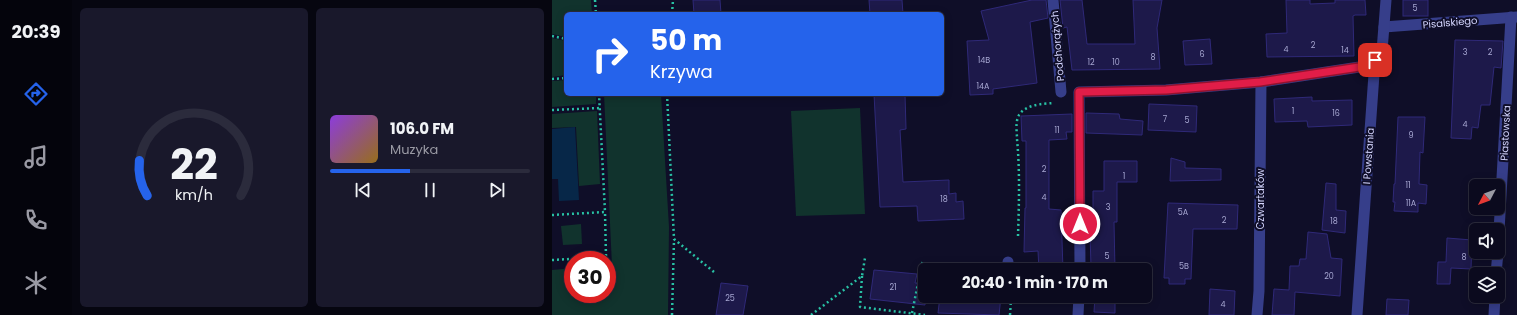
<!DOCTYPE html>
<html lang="pl">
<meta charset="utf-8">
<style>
:root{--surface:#0b0a1e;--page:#19182b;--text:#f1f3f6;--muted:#9a9aa4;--line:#2b2b3c;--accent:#2563eb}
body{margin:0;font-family:Poppins,sans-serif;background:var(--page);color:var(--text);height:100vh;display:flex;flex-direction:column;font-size:15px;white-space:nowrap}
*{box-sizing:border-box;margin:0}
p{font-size:13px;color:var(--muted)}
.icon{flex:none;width:22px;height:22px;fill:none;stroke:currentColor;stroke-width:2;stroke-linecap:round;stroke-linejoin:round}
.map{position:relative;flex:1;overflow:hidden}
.side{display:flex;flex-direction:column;gap:8px;padding:8px;background:#060610;width:480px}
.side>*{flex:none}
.hud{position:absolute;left:12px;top:12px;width:380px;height:84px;border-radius:6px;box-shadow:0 2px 10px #0003,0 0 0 1px var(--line);background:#2563eb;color:#fff;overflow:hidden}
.needle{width:26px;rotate:229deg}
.controls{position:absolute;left:917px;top:179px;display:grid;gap:8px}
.controls a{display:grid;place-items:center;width:36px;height:36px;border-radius:6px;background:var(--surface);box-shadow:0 2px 10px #0003,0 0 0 1px var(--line);font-size:20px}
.speed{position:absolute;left:12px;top:251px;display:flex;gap:8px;font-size:20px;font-weight:700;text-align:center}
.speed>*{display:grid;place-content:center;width:52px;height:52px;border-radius:50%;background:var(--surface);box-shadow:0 2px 10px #0003,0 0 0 1px var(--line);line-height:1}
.speed .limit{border:6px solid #d22;background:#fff;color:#111}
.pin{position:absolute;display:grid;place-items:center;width:34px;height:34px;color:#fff;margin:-17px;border-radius:8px;box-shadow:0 2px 6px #0006}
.me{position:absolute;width:44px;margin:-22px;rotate:0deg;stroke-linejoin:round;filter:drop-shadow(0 0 3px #0008)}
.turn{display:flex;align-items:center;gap:14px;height:84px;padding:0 20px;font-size:18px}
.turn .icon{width:52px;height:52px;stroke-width:2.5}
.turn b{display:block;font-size:28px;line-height:34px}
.side .tile{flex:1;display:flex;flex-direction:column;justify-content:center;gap:6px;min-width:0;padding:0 14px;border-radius:6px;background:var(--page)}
.side .dial{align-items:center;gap:0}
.dial svg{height:104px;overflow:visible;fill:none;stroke:var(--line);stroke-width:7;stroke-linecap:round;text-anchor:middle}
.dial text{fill:var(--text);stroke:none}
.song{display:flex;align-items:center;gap:12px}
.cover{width:48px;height:48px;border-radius:6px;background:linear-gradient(135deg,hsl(270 70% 55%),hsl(40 70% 35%))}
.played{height:4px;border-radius:2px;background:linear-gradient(90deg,var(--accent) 40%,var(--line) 40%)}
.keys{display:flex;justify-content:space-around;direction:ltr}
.side .tiles{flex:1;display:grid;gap:8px;grid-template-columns:repeat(2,1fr)}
.trip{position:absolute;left:366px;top:263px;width:234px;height:40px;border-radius:6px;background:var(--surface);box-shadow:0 2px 10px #0003,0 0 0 1px var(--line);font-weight:700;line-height:40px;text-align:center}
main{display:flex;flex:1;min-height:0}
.tab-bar{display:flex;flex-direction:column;width:72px;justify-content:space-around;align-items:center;background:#04040c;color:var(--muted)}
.tab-bar .icon{width:28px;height:28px}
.tab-bar .selected{color:var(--accent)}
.tab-bar b{font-size:18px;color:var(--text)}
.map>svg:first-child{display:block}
.green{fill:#11332d}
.water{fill:#072748}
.building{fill:#1d194a;stroke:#2f2978}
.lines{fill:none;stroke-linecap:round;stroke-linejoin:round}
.path{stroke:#28c1a4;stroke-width:2.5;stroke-dasharray:2 3;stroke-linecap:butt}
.minor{stroke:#363e8a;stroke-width:11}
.route-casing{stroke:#92132f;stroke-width:10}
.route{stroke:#e11d48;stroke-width:7}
.labels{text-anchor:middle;stroke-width:4;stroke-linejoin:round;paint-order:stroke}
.number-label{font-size:8px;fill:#a7a7d2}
.street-label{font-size:10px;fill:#d5d6ff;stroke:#0f0e28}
</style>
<main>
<nav class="tab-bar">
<b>20:39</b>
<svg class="icon selected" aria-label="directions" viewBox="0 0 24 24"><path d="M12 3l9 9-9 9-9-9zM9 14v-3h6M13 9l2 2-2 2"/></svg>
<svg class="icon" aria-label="music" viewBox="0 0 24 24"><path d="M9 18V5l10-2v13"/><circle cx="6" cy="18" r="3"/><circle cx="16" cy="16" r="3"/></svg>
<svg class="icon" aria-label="phone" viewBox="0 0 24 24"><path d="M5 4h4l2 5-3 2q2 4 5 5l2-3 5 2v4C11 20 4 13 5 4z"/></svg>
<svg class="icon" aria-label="climate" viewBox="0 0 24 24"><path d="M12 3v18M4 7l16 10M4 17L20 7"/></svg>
</nav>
<section class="side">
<div class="tiles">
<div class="tile dial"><svg viewBox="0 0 100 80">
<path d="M14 69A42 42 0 1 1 86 69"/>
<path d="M14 69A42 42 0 0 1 8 42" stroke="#2563eb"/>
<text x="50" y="56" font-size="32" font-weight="700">22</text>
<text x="50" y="72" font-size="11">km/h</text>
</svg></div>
<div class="tile">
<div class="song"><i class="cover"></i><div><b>106.0 FM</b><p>Muzyka</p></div></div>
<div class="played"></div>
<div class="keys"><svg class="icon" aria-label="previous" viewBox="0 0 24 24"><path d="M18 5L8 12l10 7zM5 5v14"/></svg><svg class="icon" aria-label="pause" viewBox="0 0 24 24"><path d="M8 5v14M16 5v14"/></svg><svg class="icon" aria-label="next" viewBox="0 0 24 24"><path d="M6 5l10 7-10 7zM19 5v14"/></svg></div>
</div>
</div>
</section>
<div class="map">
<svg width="965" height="315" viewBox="0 0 965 315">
<rect width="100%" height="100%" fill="#0f0e28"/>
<g class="green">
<path d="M 0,0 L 39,0 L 40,14 L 14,14 L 14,37 L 0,34 Z"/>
<path d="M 0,38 L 14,41 L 14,75 L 0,77 Z"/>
<path d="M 14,80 L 14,94 L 44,94 L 44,104 L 0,107 L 0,81 Z"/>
<path d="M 52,94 L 109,94 L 117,227 L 116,315 L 0,315 L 0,270 L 21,268 L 21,294 L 55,294 L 55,266 L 60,266 Z"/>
<path d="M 308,108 L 313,214 L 244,216 L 239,111 Z"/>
<path d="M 45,111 L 48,184 L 27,186 L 24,127 L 0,128 L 0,114 Z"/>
<path d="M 29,224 L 30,244 L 11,245 L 9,226 Z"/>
</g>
<path class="water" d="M 23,127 L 27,200 L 7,201 L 6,179 L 0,179 L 0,129 Z"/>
<g class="building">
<path d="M 141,0 L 168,0 L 169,14 L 142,14 Z"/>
<path d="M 317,0 L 350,0 L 351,14 L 318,14 Z"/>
<path d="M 480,0 L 494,0 L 496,18 L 478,22 L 485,83 L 441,89 L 441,94 L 418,95 L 415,41 L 437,40 L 429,11 Z"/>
<path d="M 508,0 L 530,0 L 535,44 L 583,44 L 581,0 L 610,0 L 605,28 L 608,69 L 520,70 L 515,27 L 511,28 Z"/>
<path d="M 734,0 L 758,0 L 758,4 L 783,3 L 783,0 L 813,0 L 814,15 L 803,15 L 801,16 L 802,56 L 715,57 L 714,34 L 735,33 Z"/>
<rect x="851" y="0" width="25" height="16"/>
<path d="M 658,39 L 660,64 L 633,65 L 631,41 Z"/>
<path d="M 903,40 L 951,41 L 949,68 L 942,67 L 938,105 L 929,105 L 926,128 L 920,127 L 919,139 L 899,138 Z"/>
<path d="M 322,94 L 353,94 L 354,129 L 348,130 L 351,182 L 397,180 L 397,194 L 404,193 L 404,202 L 411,201 L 412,219 L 366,221 L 365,206 L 328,207 Z"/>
<path d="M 760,97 L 760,101 L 800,100 L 800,125 L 756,127 L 755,121 L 723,122 L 722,99 Z"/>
<path d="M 597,104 L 645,106 L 644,132 L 596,130 Z"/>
<path d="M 534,113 L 567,114 L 568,119 L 591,121 L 590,135 L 534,133 Z"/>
<path d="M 520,114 L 520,132 L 514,132 L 515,139 L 497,140 L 497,209 L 509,210 L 511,270 L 487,270 L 486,251 L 472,252 L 473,208 L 474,208 L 474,141 L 470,141 L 469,116 Z"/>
<path d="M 846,117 L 873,117 L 871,153 L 868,152 L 867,184 L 875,185 L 874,204 L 866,203 L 866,212 L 842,211 L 843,202 L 841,202 L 842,184 L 843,184 Z"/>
<path d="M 619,158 L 633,162 L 633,168 L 669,169 L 669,180 L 618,181 Z"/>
<path d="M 552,161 L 585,161 L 585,182 L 565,182 L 565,222 L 562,222 L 563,270 L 541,270 L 541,266 L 539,266 L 538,234 L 541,234 L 541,191 L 552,191 Z"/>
<path d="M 774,183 L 784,184 L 784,210 L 794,211 L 793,233 L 770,230 Z"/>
<path d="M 616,203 L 686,205 L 685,229 L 641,229 L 639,279 L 633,279 L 633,284 L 617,284 L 617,278 L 612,278 Z"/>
<path d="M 756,232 L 775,234 L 779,258 L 790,259 L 788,296 L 743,292 L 742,315 L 720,315 L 722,289 L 737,290 L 738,266 L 747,266 L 748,259 L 754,259 Z"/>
<path d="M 895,238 L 920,240 L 919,269 L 899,268 L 898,284 L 885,284 L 886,262 L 894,262 Z"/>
<path d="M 322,270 L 365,274 L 363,283 L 373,284 L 373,305 L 318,299 Z"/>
<path d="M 169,283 L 196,286 L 191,315 L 164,315 Z"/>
<path d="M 658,289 L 683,291 L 682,315 L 657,315 Z"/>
<path d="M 388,296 L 449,296 L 447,315 L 386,313 Z"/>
<path d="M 543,296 L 563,296 L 563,313 L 542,312 Z"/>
<path d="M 835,299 L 857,300 L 856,315 L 834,315 Z"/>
</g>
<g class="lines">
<g class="path">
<path d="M 43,0 L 44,14"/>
<path d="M 120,14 L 121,0"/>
<path d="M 0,36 L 14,39"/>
<path d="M 0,79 L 14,78"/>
<path d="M 115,94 L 122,239 L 162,272"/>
<path d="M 0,110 L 48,108"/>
<path d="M 0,215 L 53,212 L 47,94"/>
<path d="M 466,236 C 467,203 468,171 465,139 C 465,132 463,122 467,115 C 474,104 491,104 501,103"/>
<path d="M 0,260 L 54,257 L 53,212"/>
<path d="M 310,276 L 308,307 L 373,315"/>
<path d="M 360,313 L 371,259"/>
<path d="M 120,315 L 122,240"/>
<path d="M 259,315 L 310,276 L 313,258"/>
<path d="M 458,315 L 459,300"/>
</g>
<g class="minor">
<path d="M 501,0 L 509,92"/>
<path d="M 832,27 L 965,17"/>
<path d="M 946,249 L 959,17"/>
<path d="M 456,270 L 456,262"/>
<path d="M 528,270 L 527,92 L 614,90 L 709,82 L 814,66 L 823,60"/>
<path d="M 944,274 L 946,252"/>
<path d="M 526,315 L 527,296"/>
<path d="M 705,315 L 707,291 L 709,82"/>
<path d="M 805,315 L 823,60 L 830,51 L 834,0"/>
<path d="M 942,315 L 943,296"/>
</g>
</g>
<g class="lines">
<g class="route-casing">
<path id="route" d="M 528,224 L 527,92 L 614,90 L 708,82 L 814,66 L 823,60"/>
</g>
<use href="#route" class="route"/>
</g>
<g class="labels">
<g class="number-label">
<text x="863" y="11">5</text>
<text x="761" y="48">2</text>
<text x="734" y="52">4</text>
<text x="793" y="53">14</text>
<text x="913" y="55">3</text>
<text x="938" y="55">2</text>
<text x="650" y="57">6</text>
<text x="601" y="60">8</text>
<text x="432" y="63">14B</text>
<text x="539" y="65">12</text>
<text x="564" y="65">10</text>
<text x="431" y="89">14A</text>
<text x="741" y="114">1</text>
<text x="784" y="116">16</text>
<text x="613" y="122">7</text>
<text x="635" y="123">5</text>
<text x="913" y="127">4</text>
<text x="505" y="133">11</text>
<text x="859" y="138">9</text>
<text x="492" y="172">2</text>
<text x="572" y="179">1</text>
<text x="856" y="188">11</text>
<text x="492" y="200">4</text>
<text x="392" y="202">18</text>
<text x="859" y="206">11A</text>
<text x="556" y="210">3</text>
<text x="631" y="215">5A</text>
<text x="672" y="223">2</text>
<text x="782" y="224">18</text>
<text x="555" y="259">5</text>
<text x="912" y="260">8</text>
<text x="632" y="269">5B</text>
<text x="777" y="279">20</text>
<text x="341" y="290">21</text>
<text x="178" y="301">25</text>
<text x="671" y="307">4</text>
</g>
<g class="street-label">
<text transform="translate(898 22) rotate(-5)" y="4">Pisalskiego</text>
<text transform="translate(505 46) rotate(-95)" y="4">Podchorążych</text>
<text transform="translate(953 133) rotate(-87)" y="4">Piastowska</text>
<text transform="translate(816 156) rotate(-86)" y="4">I Powstania</text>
<text transform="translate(708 199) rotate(-90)" y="4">Czwartaków</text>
</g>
</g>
</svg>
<div class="controls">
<a><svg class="needle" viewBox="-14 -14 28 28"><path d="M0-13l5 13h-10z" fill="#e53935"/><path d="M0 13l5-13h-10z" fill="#9a9aa4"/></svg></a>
<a><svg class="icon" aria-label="sound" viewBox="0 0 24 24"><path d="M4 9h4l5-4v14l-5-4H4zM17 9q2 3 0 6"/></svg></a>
<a><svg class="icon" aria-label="layers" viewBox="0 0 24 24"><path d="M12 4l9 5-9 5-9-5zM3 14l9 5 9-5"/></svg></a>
</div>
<div class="speed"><div class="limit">30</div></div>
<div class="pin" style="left:823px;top:60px;background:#d93025"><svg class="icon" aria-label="arrive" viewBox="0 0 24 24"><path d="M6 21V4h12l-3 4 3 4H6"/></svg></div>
<svg class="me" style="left:528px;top:224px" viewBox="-20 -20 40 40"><circle r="17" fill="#e11d48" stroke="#fff" stroke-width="3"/><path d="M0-11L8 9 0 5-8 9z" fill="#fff"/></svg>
<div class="trip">20:40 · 1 min · 170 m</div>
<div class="hud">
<div class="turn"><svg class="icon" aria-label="right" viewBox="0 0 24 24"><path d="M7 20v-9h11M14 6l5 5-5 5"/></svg><div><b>50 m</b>Krzywa</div></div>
</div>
</div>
</main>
